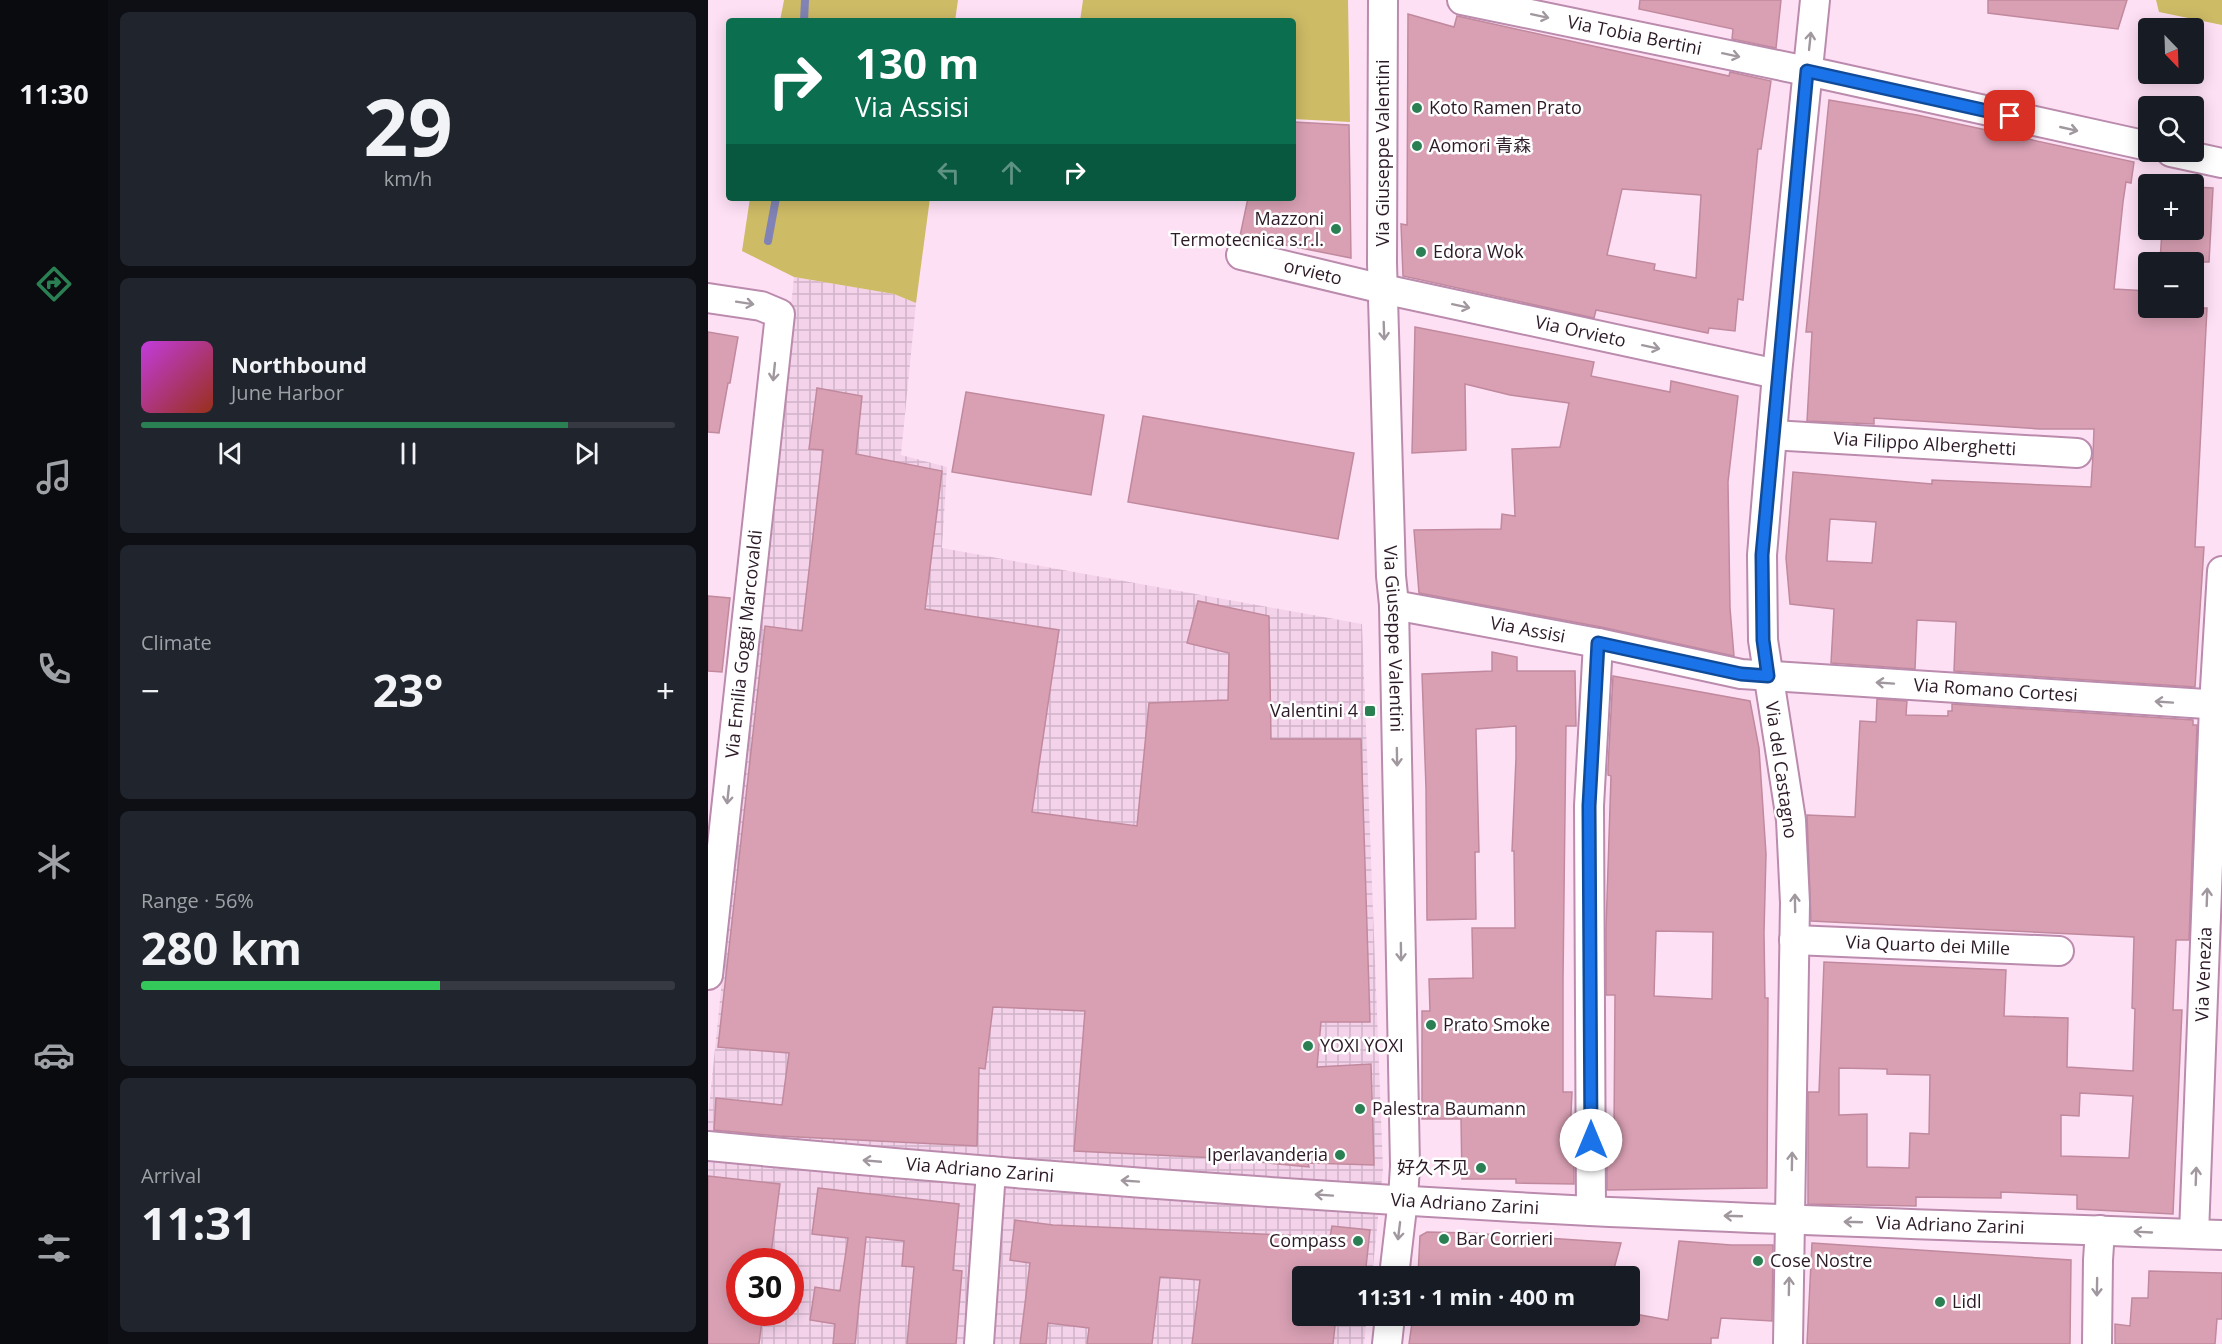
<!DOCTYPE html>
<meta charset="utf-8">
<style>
:root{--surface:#171b24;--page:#20242c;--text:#f1f3f6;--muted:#9ea1a6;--line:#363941;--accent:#2a8053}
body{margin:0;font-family:"Open Sans","Noto Sans SC",sans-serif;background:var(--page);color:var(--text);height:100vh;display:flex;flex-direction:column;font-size:22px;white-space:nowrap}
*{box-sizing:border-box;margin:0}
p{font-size:20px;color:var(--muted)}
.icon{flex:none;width:33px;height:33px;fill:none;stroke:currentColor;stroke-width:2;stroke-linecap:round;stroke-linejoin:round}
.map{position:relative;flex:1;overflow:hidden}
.panel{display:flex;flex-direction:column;gap:12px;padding:12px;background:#0d0f14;width:600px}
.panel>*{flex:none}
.top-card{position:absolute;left:18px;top:18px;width:570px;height:183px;border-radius:6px;box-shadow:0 3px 15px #0003;background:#0b6e4f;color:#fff;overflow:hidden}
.needle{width:39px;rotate:157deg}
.buttons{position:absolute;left:1430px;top:18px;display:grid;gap:12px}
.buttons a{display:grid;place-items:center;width:66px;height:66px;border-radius:6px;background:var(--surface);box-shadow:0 3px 15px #0003;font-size:30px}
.speed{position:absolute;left:18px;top:1248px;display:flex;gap:12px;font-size:30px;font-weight:700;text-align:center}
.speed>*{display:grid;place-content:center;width:78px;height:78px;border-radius:50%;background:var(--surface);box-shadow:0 3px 15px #0003;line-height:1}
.speed .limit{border:9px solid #d22;background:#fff;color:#111}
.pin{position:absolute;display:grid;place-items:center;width:51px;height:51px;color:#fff;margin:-26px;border-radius:12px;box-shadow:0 3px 9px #0006}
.me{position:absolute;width:66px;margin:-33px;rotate:0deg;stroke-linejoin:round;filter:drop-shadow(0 0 4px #0008)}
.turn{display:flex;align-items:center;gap:21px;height:126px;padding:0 30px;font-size:27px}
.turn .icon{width:78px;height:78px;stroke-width:2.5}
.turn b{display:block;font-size:42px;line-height:51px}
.lanes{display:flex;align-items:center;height:57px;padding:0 30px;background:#0003;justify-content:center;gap:30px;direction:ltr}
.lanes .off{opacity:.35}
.big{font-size:45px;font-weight:700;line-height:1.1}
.panel .widget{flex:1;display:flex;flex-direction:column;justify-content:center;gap:9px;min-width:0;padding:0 21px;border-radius:9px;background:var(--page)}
.panel .dial{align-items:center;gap:0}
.dial b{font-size:78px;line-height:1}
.song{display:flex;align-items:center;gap:18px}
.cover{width:72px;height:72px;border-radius:9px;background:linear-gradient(135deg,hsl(290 70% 55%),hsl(10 70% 35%))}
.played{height:6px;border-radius:3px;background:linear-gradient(90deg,var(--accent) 80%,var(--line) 80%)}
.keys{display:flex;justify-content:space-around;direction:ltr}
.heat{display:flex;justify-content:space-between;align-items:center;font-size:33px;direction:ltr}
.charge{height:9px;border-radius:4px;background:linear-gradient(90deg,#34c759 56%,var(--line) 0)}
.trip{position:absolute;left:584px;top:1266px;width:348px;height:60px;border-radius:6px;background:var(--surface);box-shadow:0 3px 15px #0003;font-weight:700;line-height:60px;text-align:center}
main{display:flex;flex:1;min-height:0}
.dock{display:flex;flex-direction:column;width:108px;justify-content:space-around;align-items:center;background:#090b0e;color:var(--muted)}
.dock .icon{width:42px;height:42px}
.dock .active{color:var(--accent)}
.dock b{font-size:27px;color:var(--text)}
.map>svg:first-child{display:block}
.industrial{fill:url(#industrial-grid);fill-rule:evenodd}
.green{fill:#cebb66}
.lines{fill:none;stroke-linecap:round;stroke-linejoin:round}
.stream{stroke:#8183b6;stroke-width:8}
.building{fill:#d9a0b4;stroke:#c1899d;stroke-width:1.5;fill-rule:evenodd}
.minor-casing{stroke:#ba8bad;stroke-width:32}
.minor{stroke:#fff;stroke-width:28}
.oneway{stroke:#a0989e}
.route-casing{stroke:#114b97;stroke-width:15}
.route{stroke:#1a73e8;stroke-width:10}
.poi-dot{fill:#2a8053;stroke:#fff;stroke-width:2}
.labels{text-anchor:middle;stroke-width:5;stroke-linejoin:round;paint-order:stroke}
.street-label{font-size:18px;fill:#2c1a27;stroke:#fff}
.poi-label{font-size:18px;fill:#2c1a27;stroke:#fff;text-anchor:start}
</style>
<main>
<nav class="dock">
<b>11:30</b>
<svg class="icon active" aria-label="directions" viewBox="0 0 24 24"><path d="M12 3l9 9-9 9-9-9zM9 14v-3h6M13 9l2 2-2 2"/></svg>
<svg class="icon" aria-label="music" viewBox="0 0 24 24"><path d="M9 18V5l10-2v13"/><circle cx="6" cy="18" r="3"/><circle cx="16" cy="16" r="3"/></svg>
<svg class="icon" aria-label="phone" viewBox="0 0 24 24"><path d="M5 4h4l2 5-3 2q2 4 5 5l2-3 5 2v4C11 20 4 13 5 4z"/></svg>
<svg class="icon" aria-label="climate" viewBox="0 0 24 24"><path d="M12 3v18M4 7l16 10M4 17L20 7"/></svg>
<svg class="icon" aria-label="car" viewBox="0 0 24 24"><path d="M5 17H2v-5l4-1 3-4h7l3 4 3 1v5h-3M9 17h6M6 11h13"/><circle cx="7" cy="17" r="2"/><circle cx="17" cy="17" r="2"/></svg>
<svg class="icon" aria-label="filters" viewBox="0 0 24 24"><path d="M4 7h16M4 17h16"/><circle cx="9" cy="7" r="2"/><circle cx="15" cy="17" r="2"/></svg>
</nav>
<section class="panel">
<div class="widget dial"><b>29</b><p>km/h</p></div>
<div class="widget">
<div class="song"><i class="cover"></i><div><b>Northbound</b><p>June Harbor</p></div></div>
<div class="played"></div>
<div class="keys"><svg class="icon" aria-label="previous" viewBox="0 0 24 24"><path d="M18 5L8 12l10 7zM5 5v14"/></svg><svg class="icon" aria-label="pause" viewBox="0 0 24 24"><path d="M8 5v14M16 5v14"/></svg><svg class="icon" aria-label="next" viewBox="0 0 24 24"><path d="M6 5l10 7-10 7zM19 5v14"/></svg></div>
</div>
<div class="widget"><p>Climate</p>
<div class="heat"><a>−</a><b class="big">23°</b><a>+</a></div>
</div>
<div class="widget"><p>Range · 56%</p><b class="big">280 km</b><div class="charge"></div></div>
<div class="widget"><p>Arrival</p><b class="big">11:31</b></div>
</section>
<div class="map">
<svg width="1514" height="1344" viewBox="0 0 1514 1344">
<defs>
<pattern id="industrial-grid" width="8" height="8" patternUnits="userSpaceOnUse" patternTransform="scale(1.5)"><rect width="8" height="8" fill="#f4d2ea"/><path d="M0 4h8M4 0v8" fill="none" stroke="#d1b4c9"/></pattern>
</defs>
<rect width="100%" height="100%" fill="#fee0f5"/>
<path class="industrial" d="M 86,277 L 186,294 L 208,303 L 193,455 L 239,467 L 234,548 L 654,624 L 675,1169 L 664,1276 L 594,1276 L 594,1316 L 659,1316 L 656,1344 L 0,1344 L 0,1117 ZM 32,1262 L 82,1262 L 82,1312 L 32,1312 Z"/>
<g class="green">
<path d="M 76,0 L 250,0 L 247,21 L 72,21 Z"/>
<path d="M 375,0 L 640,0 L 642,122 L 585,119 L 585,21 L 372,21 Z"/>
<path d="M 1448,0 L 1514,0 L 1514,25 L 1451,12 Z"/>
<path d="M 42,198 L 222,198 L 208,303 L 186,294 L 86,277 L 34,251 Z"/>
</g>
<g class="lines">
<g class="stream">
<path d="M 96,21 L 97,0"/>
<path d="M 60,241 L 68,198"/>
</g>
</g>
<g class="building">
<path d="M 932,0 L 1073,0 L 1068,48 L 1024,39 L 1025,29 L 931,9 Z"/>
<path d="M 1280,0 L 1419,0 L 1410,29 L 1280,13 Z"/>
<path d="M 700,14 L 746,27 L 749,16 L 1021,76 L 1022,72 L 1063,81 L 1053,149 L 1050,149 L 1035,300 L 1030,299 L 1027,331 L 1001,328 L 1000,333 L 888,310 L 886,318 L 695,276 L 693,224 L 699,225 ZM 914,189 L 993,195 L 988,278 L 946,270 L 947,264 L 899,255 Z"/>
<path d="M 1121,100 L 1209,115 L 1426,162 L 1423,183 L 1418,182 L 1415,202 L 1406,289 L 1440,291 L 1440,308 L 1499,308 L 1487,547 L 1496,547 L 1487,687 L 1246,671 L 1248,622 L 1209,620 L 1207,669 L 1123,663 L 1126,609 L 1082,604 L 1078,558 L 1085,472 L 1224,484 L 1224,480 L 1383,487 L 1385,455 L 1386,429 L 1332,429 L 1166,418 L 1166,424 L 1099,421 L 1104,332 L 1098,332 ZM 1122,519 L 1168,522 L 1164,563 L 1119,561 Z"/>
<path d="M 585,122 L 641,125 L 643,258 L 532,236 L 540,198 L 585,198 Z"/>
<path d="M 1485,187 L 1505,188 L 1501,262 L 1452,262 L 1454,230 L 1485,230 Z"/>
<path d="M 707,327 L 886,362 L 883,376 L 962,392 L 963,381 L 1030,396 L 1020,482 L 1022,608 L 1026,656 L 893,627 L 711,593 L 706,530 L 793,529 L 794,514 L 807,516 L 804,449 L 852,447 L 861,403 L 802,395 L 757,384 L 758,450 L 704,453 Z"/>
<path d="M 0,332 L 30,337 L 22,383 L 20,383 L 11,433 L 0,432 Z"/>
<path d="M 109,388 L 154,396 L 148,454 L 234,471 L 217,609 L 351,630 L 324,812 L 429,826 L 441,703 L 520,700 L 521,653 L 479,643 L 490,601 L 561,616 L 563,739 L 653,739 L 662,1022 L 613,1022 L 609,1067 L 663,1064 L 666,1165 L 600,1163 L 601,1167 L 510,1158 L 366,1151 L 377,1011 L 285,1007 L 277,1069 L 271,1068 L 269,1146 L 70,1136 L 6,1130 L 8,1098 L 74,1105 L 81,1053 L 10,1047 L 57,626 L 94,631 L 115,450 L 101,449 Z"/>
<path d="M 258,392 L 396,415 L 383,495 L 244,472 Z"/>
<path d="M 435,416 L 646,453 L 630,539 L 420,502 Z"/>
<path d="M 0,596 L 22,598 L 14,672 L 0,671 Z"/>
<path d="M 784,652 L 809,657 L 809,671 L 867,671 L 868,726 L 858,726 L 855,980 L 855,1092 L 864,1092 L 862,1135 L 866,1135 L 866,1184 L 808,1183 L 808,1179 L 754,1179 L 753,1119 L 714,1119 L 714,1011 L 722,1011 L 721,979 L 765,978 L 764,928 L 807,928 L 806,851 L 804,851 L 808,758 L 808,726 L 768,729 L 771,852 L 767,852 L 768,919 L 719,920 L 718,788 L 714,674 L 784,671 Z"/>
<path d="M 905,676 L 1042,701 L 1051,748 L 1058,854 L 1056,933 L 1057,998 L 1060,998 L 1059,1188 L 899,1190 L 899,1134 L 906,1134 L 907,995 L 898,995 L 898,929 L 903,776 L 900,775 L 900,767 ZM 948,931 L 1005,932 L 1004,999 L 946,996 Z"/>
<path d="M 1169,699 L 1199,701 L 1198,715 L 1240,716 L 1240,711 L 1244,711 L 1244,704 L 1485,720 L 1485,725 L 1489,725 L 1481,940 L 1468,940 L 1465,1010 L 1474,1010 L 1465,1214 L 1369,1209 L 1369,1195 L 1293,1192 L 1293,1198 L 1208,1197 L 1208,1206 L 1100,1204 L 1100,1092 L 1111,1092 L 1116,962 L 1298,970 L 1296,1016 L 1360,1018 L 1359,1067 L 1425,1071 L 1427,1009 L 1424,1008 L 1426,937 L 1103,921 L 1099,815 L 1147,817 L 1152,721 L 1168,722 ZM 1131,1068 L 1179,1069 L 1179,1074 L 1222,1075 L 1221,1134 L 1202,1133 L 1201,1168 L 1159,1167 L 1159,1114 L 1131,1115 ZM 1372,1093 L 1425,1096 L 1421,1158 L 1353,1156 L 1353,1115 L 1371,1116 Z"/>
<path d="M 0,1176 L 72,1184 L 62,1262 L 32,1262 L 32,1312 L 55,1312 L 51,1344 L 0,1344 Z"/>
<path d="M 110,1188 L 251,1204 L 245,1270 L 254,1271 L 248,1344 L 199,1344 L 206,1267 L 194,1266 L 196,1241 L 158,1237 L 147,1344 L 125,1344 L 127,1324 L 102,1320 L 107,1287 L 132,1291 L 140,1238 L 104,1234 Z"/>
<path d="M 307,1220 L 345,1225 L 622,1237 L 624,1226 L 662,1230 L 657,1276 L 594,1276 L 594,1322 L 627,1326 L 625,1344 L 484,1344 L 492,1280 L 452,1277 L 444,1344 L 379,1344 L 381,1328 L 340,1323 L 338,1344 L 312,1344 L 322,1263 L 302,1260 Z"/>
<path d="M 719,1232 L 763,1233 L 913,1243 L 904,1276 L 710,1276 L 712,1236 Z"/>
<path d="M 971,1241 L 1023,1245 L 1065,1245 L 1064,1321 L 1013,1318 L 1010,1338 L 1003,1338 L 1003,1344 L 701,1344 L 705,1316 L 921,1316 L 921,1313 L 960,1320 Z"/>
<path d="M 1104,1243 L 1363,1260 L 1362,1344 L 1099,1344 Z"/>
<path d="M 1441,1271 L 1514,1273 L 1514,1319 L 1509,1319 L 1507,1344 L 1407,1344 L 1407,1324 L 1422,1326 L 1424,1298 L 1440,1298 Z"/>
</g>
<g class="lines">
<g class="minor-casing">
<g id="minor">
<path id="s1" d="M 675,0 L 674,263 L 683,576 L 686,605 L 697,1166 L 695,1199 L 686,1276"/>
<path id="s2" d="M 754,0 L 1118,75 L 1440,146"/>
<path d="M 1463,152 L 1514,163"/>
<path id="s3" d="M 533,255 L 675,289 L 1069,374"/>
<path d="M 0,298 L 53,306 L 72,314 L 0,975"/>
<path id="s4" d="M 1064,435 L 1369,453"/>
<path id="s5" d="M 686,605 L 890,643 L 1033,674 L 1514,705"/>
<path id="s6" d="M 1086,940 L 1351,951"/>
<path id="s7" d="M 0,1146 C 293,1174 588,1196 882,1211 C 1092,1221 1303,1227 1514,1235"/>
<path d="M 883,1211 L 881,806 L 890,643"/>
<path id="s8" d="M 1486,1234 L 1506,705 L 1514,571"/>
<path d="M 271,1344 L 283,1171"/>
<path d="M 679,1344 L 682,1316"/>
<path d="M 1080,1344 L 1087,903 L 1083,820 L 1055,640 L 1054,555 L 1069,374 L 1107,0"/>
<path d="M 1389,1344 L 1390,1260 L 1392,1230"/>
</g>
</g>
<use href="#minor" class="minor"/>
</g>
<defs><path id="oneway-shaft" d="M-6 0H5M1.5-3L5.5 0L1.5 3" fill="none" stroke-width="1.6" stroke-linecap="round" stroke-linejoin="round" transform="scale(1.5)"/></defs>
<g class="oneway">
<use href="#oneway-shaft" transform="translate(832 16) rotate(12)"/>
<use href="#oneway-shaft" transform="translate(1102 41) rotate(-84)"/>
<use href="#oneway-shaft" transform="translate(1023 55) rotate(12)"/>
<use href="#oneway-shaft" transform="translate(1361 129) rotate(13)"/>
<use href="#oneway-shaft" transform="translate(37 303) rotate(9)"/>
<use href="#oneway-shaft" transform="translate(753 306) rotate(12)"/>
<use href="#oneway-shaft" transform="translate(676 331) rotate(88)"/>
<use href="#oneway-shaft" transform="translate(943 347) rotate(12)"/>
<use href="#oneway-shaft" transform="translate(66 372) rotate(96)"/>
<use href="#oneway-shaft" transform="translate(1177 683) rotate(-176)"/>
<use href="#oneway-shaft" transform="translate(1456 702) rotate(-176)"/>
<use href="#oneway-shaft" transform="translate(689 757) rotate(89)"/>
<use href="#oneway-shaft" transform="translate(20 795) rotate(96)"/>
<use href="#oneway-shaft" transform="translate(1499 897) rotate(-88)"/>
<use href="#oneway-shaft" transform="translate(1087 903) rotate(-91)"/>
<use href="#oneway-shaft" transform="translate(693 952) rotate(89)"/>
<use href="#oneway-shaft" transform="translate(164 1161) rotate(-175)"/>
<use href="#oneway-shaft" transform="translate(1084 1161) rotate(-89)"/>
<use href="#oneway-shaft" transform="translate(1488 1176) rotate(-88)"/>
<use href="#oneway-shaft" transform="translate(422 1181) rotate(-176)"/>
<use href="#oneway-shaft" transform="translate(616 1195) rotate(-176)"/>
<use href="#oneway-shaft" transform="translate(1025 1216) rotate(-178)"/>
<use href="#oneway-shaft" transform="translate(1145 1222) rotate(-178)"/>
<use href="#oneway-shaft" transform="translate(691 1231) rotate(97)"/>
<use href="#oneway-shaft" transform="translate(1435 1232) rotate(-177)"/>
<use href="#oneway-shaft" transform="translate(1081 1286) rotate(-89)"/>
<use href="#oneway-shaft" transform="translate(1389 1287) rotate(91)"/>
</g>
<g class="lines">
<g class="route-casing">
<path id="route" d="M 883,1140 L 881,806 L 890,643 L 1033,674 L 1060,676 L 1055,640 L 1054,555 L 1099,71 L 1302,116"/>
</g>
<use href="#route" class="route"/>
</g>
<g class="poi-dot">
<circle cx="709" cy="108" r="6"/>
<circle cx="709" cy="146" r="6"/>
<circle cx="628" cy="229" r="6"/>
<circle cx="713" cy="252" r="6"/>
<rect x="656" y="705" width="12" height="12" rx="3"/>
<circle cx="723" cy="1025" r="6"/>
<circle cx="600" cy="1046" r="6"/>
<circle cx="652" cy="1109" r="6"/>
<circle cx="632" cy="1155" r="6"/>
<circle cx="773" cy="1168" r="6"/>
<circle cx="736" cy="1239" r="6"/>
<circle cx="650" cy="1241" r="6"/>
<circle cx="1050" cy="1261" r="6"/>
<circle cx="1232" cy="1302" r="6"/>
</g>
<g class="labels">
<g class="street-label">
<text dy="6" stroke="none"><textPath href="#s2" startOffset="176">Via Tobia Bertini</textPath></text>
<text transform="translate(675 153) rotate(-90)" y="6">Via Giuseppe Valentini</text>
<text dy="6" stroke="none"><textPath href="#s3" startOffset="74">orvieto</textPath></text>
<text dy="6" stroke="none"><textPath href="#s3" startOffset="348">Via Orvieto</textPath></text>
<text dy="6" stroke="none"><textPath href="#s4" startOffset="153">Via Filippo Alberghetti</textPath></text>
<text dy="6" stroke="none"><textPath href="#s5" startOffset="136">Via Assisi</textPath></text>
<text dy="6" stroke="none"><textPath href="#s1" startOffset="639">Via Giuseppe Valentini</textPath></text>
<text transform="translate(36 644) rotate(-84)" y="6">Via Emilia Goggi Marcovaldi</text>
<text dy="6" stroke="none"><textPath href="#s5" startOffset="609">Via Romano Cortesi</textPath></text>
<text transform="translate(1073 770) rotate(82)" y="6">Via del Castagno</text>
<text dy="6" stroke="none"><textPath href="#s6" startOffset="134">Via Quarto dei Mille</textPath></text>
<text dy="6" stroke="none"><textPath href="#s8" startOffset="260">Via Venezia</textPath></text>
<text dy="6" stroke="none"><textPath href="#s7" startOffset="273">Via Adriano Zarini</textPath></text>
<text dy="6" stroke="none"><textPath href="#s7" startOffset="759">Via Adriano Zarini</textPath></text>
<text dy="6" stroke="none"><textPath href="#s7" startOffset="1245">Via Adriano Zarini</textPath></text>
</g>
<g class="poi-label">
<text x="721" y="114">Koto Ramen Prato</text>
<text x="721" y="152">Aomori 青森</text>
<text x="616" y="225" text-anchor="end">Mazzoni<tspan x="616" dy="21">Termotecnica s.r.l.</tspan></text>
<text x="725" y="258">Edora Wok</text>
<text x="650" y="717" text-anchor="end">Valentini 4</text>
<text x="735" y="1031">Prato Smoke</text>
<text x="612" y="1052">YOXI YOXI</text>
<text x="664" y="1115">Palestra Baumann</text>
<text x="620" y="1161" text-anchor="end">Iperlavanderia</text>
<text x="761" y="1174" text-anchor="end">好久不见</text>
<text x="748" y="1245">Bar Corrieri</text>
<text x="638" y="1247" text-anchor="end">Compass</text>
<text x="1062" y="1267">Cose Nostre</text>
<text x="1244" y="1308">Lidl</text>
</g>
</g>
</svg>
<div class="buttons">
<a><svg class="needle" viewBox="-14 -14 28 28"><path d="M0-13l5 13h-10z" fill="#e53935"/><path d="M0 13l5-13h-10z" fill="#9ea1a6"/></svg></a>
<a><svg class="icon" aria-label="search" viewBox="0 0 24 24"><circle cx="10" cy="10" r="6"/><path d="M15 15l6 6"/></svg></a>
<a>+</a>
<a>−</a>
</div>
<div class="speed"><div class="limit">30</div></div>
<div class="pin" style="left:1302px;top:116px;background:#d93025"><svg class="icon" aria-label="arrive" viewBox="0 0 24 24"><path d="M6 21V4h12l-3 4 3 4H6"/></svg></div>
<svg class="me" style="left:883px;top:1140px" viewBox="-20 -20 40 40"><circle r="19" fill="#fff"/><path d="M0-13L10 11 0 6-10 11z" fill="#1a73e8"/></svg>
<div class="trip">11:31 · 1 min · 400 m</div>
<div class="top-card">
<div class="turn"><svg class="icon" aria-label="right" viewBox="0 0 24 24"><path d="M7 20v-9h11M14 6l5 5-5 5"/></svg><div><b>130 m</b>Via Assisi</div></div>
<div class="lanes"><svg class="icon off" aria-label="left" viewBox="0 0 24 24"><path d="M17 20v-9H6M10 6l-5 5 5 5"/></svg><svg class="icon off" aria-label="ahead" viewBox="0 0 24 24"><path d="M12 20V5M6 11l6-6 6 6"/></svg><svg class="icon" aria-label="right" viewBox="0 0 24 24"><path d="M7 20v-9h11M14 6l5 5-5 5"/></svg></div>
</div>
</div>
</main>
